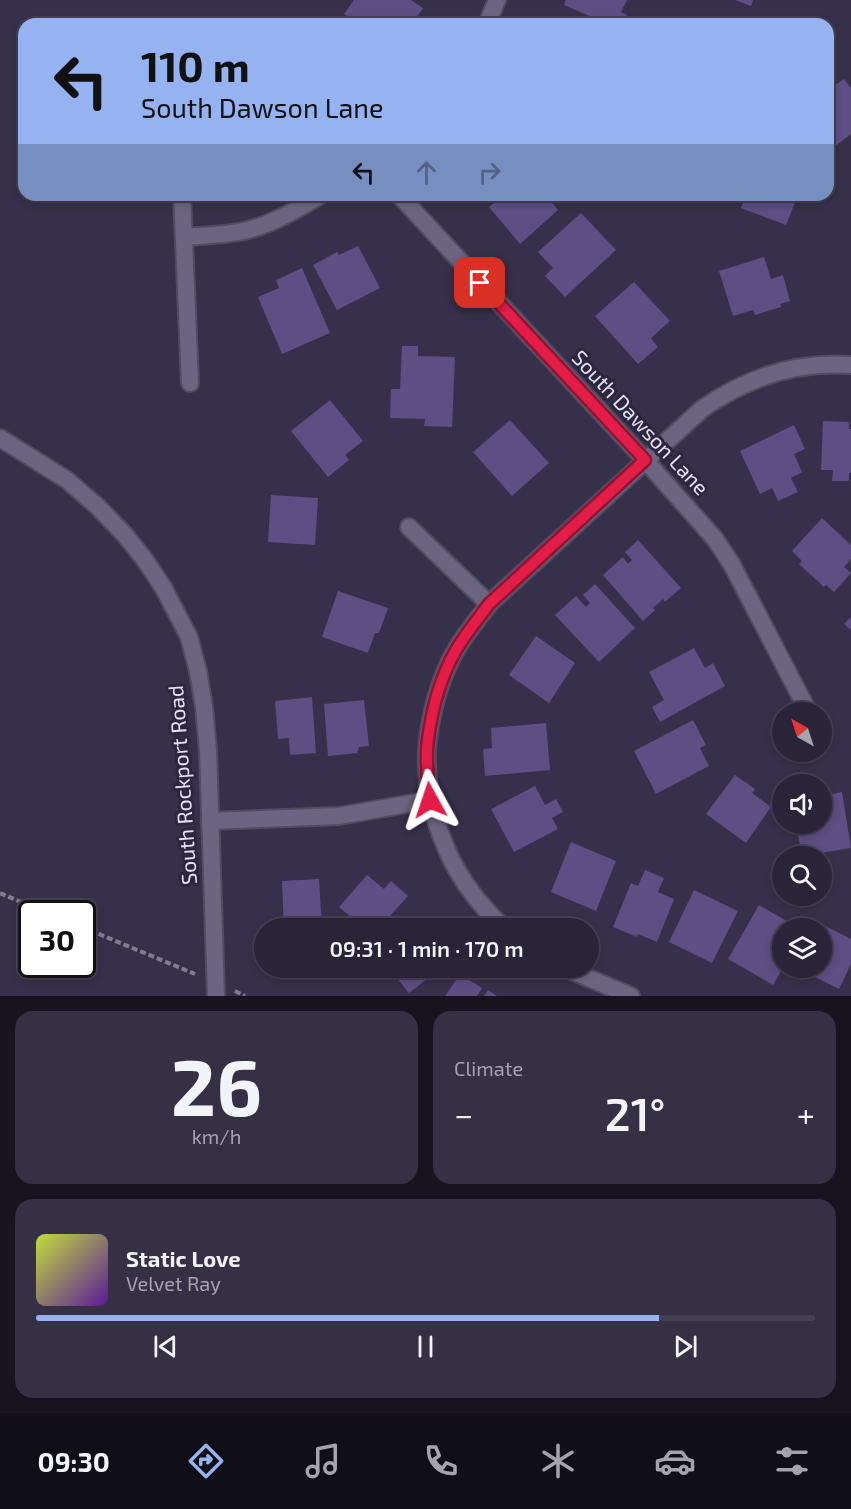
<!DOCTYPE html>
<meta charset="utf-8">
<style>
:root{--surface:#292438;--page:#353043;--text:#f1f3f6;--muted:#a5a4ae;--line:#454153;--accent:#95b2f1}
body{margin:0;font-family:"Exo 2",sans-serif;background:var(--page);color:var(--text);height:100vh;display:flex;flex-direction:column;font-size:22px;white-space:nowrap}
*{box-sizing:border-box;margin:0}
p{font-size:20px;color:var(--muted)}
.icon{flex:none;width:33px;height:33px;fill:none;stroke:currentColor;stroke-width:2;stroke-linecap:round;stroke-linejoin:round}
.map{position:relative;height:996px;overflow:hidden}
.sheet{display:flex;flex-direction:column;gap:15px;padding:15px;background:#17141f;flex:1}
.sheet>*{flex:none}
.guide{position:absolute;left:18px;top:18px;width:816px;height:183px;border-radius:18px;box-shadow:0 3px 9px #0003,0 0 0 2px var(--line);background:#95b2f1;color:#111;overflow:hidden}
.needle{width:39px;rotate:321deg}
.controls{position:absolute;left:772px;top:702px;display:grid;gap:12px}
.controls a{display:grid;place-items:center;width:60px;height:60px;border-radius:50%;background:var(--surface);box-shadow:0 3px 9px #0003,0 0 0 2px var(--line);font-size:30px}
.speed{position:absolute;left:18px;top:900px;display:flex;gap:12px;font-size:30px;font-weight:700;text-align:center}
.speed>*{display:grid;place-content:center;width:78px;height:78px;border-radius:50%;background:var(--surface);box-shadow:0 3px 9px #0003,0 0 0 2px var(--line);line-height:1}
.speed .limit{border:3px solid #111;border-radius:9px;background:#fff;color:#111}
.pin{position:absolute;display:grid;place-items:center;width:51px;height:51px;color:#fff;margin:-26px;border-radius:12px;box-shadow:0 3px 9px #0006}
.me{position:absolute;width:66px;margin:-33px;rotate:355deg;stroke-linejoin:round;filter:drop-shadow(0 0 4px #0008)}
.turn{display:flex;align-items:center;gap:21px;height:126px;padding:0 24px;font-size:27px}
.turn .icon{width:78px;height:78px;stroke-width:2.5}
.turn b{display:block;font-size:42px;line-height:51px}
.lanes{display:flex;align-items:center;height:57px;padding:0 24px;background:#0003;justify-content:center;gap:30px;direction:ltr}
.lanes .off{opacity:.35}
.big{font-size:45px;font-weight:600;line-height:1.1}
.sheet .card{flex:1;display:flex;flex-direction:column;justify-content:center;gap:9px;min-width:0;padding:0 21px;border-radius:18px;background:var(--page)}
.sheet .dial{align-items:center;gap:0}
.dial b{font-size:78px;line-height:1}
.song{display:flex;align-items:center;gap:18px}
.cover{width:72px;height:72px;border-radius:9px;background:linear-gradient(135deg,hsl(70 70% 55%),hsl(270 70% 35%))}
.played{height:6px;border-radius:3px;background:linear-gradient(90deg,var(--accent) 80%,var(--line) 80%)}
.keys{display:flex;justify-content:space-around;direction:ltr}
.heat{display:flex;justify-content:space-between;align-items:center;font-size:33px;direction:ltr}
.sheet .tiles{flex:1;display:grid;gap:15px;grid-template-columns:1fr 1fr}
.card:last-child{grid-column:span 2}
.trip{position:absolute;left:254px;top:918px;width:345px;height:60px;border-radius:30px;background:var(--surface);box-shadow:0 3px 9px #0003,0 0 0 2px var(--line);font-weight:600;line-height:60px;text-align:center}
.tab-bar{display:flex;height:96px;justify-content:space-around;align-items:center;background:#100e16;color:var(--muted)}
.tab-bar .icon{width:42px;height:42px}
.tab-bar .active{color:var(--accent)}
.tab-bar b{font-size:27px;color:var(--text)}
.map>svg:first-child{display:block}
.building{fill:#5d4e83}
.lines{fill:none;stroke-linecap:round;stroke-linejoin:round}
.minor-casing{stroke:#524c61;stroke-width:20}
.tertiary-casing{stroke:#524c61;stroke-width:20}
.path{stroke:#827c92;stroke-width:4;stroke-dasharray:6 3;stroke-linecap:butt}
.minor{stroke:#6c6582;stroke-width:16}
.tertiary{stroke:#6c6582;stroke-width:16}
.route-casing{stroke:#92132f;stroke-width:15}
.route{stroke:#e11d48;stroke-width:10}
.labels{text-anchor:middle;stroke-width:6;stroke-linejoin:round;paint-order:stroke}
.street-label{font-size:21px;fill:#e4e0f1;stroke:#2d263f}
</style>
<div class="map">
<svg width="851" height="996" viewBox="0 0 851 996">
<rect width="100%" height="100%" fill="#37304a"/>
<g class="building">
<path d="M 354,0 L 411,0 L 423,8 L 412,24 L 359,24 L 344,14 Z"/>
<path d="M 566,0 L 627,0 L 621,12 L 627,15 L 623,24 L 608,24 L 564,5 Z"/>
<path d="M 735,0 L 753,0 L 751,6 Z"/>
<path d="M 844,79 L 851,88 L 851,134 L 834,147 L 828,139 L 828,90 Z"/>
<path d="M 503,195 L 556,195 L 550,200 L 558,210 L 520,244 L 489,207 Z"/>
<path d="M 746,195 L 798,195 L 786,225 L 741,208 Z"/>
<path d="M 581,213 L 616,250 L 565,297 L 545,276 L 553,268 L 538,252 Z"/>
<path d="M 358,246 L 380,288 L 337,310 L 313,265 L 337,252 L 339,255 Z"/>
<path d="M 764,257 L 771,279 L 783,275 L 790,301 L 780,304 L 781,307 L 755,315 L 753,310 L 733,316 L 719,271 Z"/>
<path d="M 302,268 L 330,333 L 282,354 L 258,297 L 279,288 L 276,280 Z"/>
<path d="M 634,282 L 670,321 L 651,338 L 658,347 L 638,364 L 595,316 Z"/>
<path d="M 402,346 L 418,346 L 418,356 L 455,357 L 452,427 L 424,426 L 425,419 L 390,418 L 391,389 L 400,389 Z"/>
<path d="M 330,400 L 363,441 L 345,455 L 349,460 L 328,477 L 291,431 Z"/>
<path d="M 510,420 L 549,463 L 512,496 L 473,452 Z"/>
<path d="M 823,421 L 849,422 L 849,429 L 851,429 L 851,473 L 849,473 L 849,481 L 832,481 L 833,470 L 821,470 Z"/>
<path d="M 794,425 L 805,449 L 794,454 L 802,472 L 791,478 L 798,492 L 778,501 L 772,488 L 760,494 L 740,451 Z"/>
<path d="M 271,495 L 318,498 L 315,545 L 268,542 Z"/>
<path d="M 822,518 L 851,545 L 851,559 L 844,567 L 851,573 L 834,592 L 826,585 L 824,587 L 799,564 L 802,561 L 792,551 Z"/>
<path d="M 638,540 L 681,588 L 665,602 L 663,599 L 653,608 L 655,610 L 643,621 L 603,575 L 623,557 L 628,564 L 632,560 L 625,552 Z"/>
<path d="M 595,584 L 635,628 L 599,662 L 555,615 L 576,596 L 586,607 L 590,603 L 583,595 Z"/>
<path d="M 338,591 L 388,608 L 379,633 L 375,633 L 368,653 L 322,637 Z"/>
<path d="M 851,617 L 851,630 L 844,624 Z"/>
<path d="M 536,636 L 575,663 L 549,703 L 509,675 Z"/>
<path d="M 694,648 L 705,668 L 713,663 L 725,686 L 660,722 L 652,707 L 664,700 L 649,672 Z"/>
<path d="M 312,697 L 316,753 L 290,755 L 289,738 L 278,739 L 275,701 Z"/>
<path d="M 364,700 L 369,746 L 359,747 L 357,753 L 328,756 L 324,704 Z"/>
<path d="M 693,720 L 706,745 L 700,748 L 709,766 L 656,794 L 634,751 Z"/>
<path d="M 546,723 L 550,770 L 485,776 L 483,749 L 492,748 L 491,728 Z"/>
<path d="M 735,775 L 755,789 L 752,793 L 771,807 L 746,843 L 706,814 Z"/>
<path d="M 535,786 L 545,805 L 556,799 L 563,812 L 552,818 L 558,829 L 514,852 L 491,809 Z"/>
<path d="M 842,792 L 851,848 L 802,856 L 796,824 L 822,824 L 822,796 Z"/>
<path d="M 571,842 L 616,861 L 596,911 L 551,892 Z"/>
<path d="M 645,870 L 664,878 L 658,892 L 674,899 L 657,942 L 638,934 L 637,937 L 613,927 L 631,883 L 638,886 Z"/>
<path d="M 367,875 L 384,889 L 391,881 L 408,896 L 379,928 L 364,928 L 339,907 Z"/>
<path d="M 319,879 L 322,926 L 284,928 L 282,881 Z"/>
<path d="M 694,890 L 738,911 L 712,963 L 669,942 Z"/>
<path d="M 759,905 L 799,928 L 783,928 L 783,968 L 773,985 L 728,959 Z"/>
<path d="M 422,922 L 427,928 L 413,928 Z"/>
<path d="M 819,923 L 851,939 L 851,964 L 839,989 L 797,968 L 822,968 L 822,928 L 816,928 Z"/>
<path d="M 389,968 L 441,968 L 409,993 Z"/>
<path d="M 460,974 L 482,988 L 477,996 L 445,996 Z"/>
<path d="M 488,990 L 497,996 L 484,996 Z"/>
</g>
<g class="lines">
<g class="minor-casing">
<g id="minor">
<path d="M 487,24 L 497,0"/>
<path d="M 182,195 L 190,383"/>
<path d="M 399,195 L 645,460 L 715,539 L 731,563 L 807,709"/>
<path d="M 184,237 C 208,235 235,235 258,227 C 281,219 301,207 321,195"/>
<path d="M 409,527 L 489,604"/>
<path d="M 430,800 C 428,780 425,758 428,739 C 432,709 441,676 456,650 C 466,633 478,619 489,604 L 702,409 C 746,378 797,361 851,365"/>
<path d="M 210,821 L 339,816 L 430,800 C 444,854 463,890 504,928"/>
<path d="M 565,968 L 631,996"/>
</g>
</g>
<g class="tertiary-casing">
<path id="tertiary" d="M 0,438 L 67,480 L 97,506 L 125,535 L 145,560 L 163,587 L 189,637 L 198,671 L 204,707 L 208,750 L 216,996"/>
</g>
<g class="path">
<path d="M 0,893 L 49,914"/>
<path d="M 82,927 L 195,974"/>
<path d="M 235,991 L 245,996"/>
</g>
<use href="#minor" class="minor"/>
<use href="#tertiary" class="tertiary"/>
</g>
<g class="lines">
<g class="route-casing">
<path id="route" d="M 430,800 C 428,780 425,758 428,739 C 432,709 441,676 456,650 C 466,633 478,619 489,604 L 645,460 L 480,283"/>
</g>
<use href="#route" class="route"/>
</g>
<g class="labels">
<g class="street-label">
<text transform="translate(640 423) rotate(47)" y="7">South Dawson Lane</text>
<text transform="translate(183 785) rotate(-94)" y="7">South Rockport Road</text>
</g>
</g>
</svg>
<div class="controls">
<a><svg class="needle" viewBox="-14 -14 28 28"><path d="M0-13l5 13h-10z" fill="#e53935"/><path d="M0 13l5-13h-10z" fill="#a5a4ae"/></svg></a>
<a><svg class="icon" aria-label="sound" viewBox="0 0 24 24"><path d="M4 9h4l5-4v14l-5-4H4zM17 9q2 3 0 6"/></svg></a>
<a><svg class="icon" aria-label="search" viewBox="0 0 24 24"><circle cx="10" cy="10" r="6"/><path d="M15 15l6 6"/></svg></a>
<a><svg class="icon" aria-label="layers" viewBox="0 0 24 24"><path d="M12 4l9 5-9 5-9-5zM3 14l9 5 9-5"/></svg></a>
</div>
<div class="speed"><div class="limit">30</div></div>
<div class="pin" style="left:480px;top:283px;background:#d93025"><svg class="icon" aria-label="arrive" viewBox="0 0 24 24"><path d="M6 21V4h12l-3 4 3 4H6"/></svg></div>
<svg class="me" style="left:430px;top:800px" viewBox="-20 -20 40 40"><path d="M0-17L14 15 0 8-14 15z" fill="#e11d48" stroke="#fff" stroke-width="4"/></svg>
<div class="trip">09:31 · 1 min · 170 m</div>
<div class="guide">
<div class="turn"><svg class="icon" aria-label="left" viewBox="0 0 24 24"><path d="M17 20v-9H6M10 6l-5 5 5 5"/></svg><div><b>110 m</b>South Dawson Lane</div></div>
<div class="lanes"><svg class="icon" aria-label="left" viewBox="0 0 24 24"><path d="M17 20v-9H6M10 6l-5 5 5 5"/></svg><svg class="icon off" aria-label="ahead" viewBox="0 0 24 24"><path d="M12 20V5M6 11l6-6 6 6"/></svg><svg class="icon off" aria-label="right" viewBox="0 0 24 24"><path d="M7 20v-9h11M14 6l5 5-5 5"/></svg></div>
</div>
</div>
<section class="sheet">
<div class="tiles">
<div class="card dial"><b>26</b><p>km/h</p></div>
<div class="card"><p>Climate</p>
<div class="heat"><a>−</a><b class="big">21°</b><a>+</a></div>
</div>
<div class="card">
<div class="song"><i class="cover"></i><div><b>Static Love</b><p>Velvet Ray</p></div></div>
<div class="played"></div>
<div class="keys"><svg class="icon" aria-label="previous" viewBox="0 0 24 24"><path d="M18 5L8 12l10 7zM5 5v14"/></svg><svg class="icon" aria-label="pause" viewBox="0 0 24 24"><path d="M8 5v14M16 5v14"/></svg><svg class="icon" aria-label="next" viewBox="0 0 24 24"><path d="M6 5l10 7-10 7zM19 5v14"/></svg></div>
</div>
</div>
</section>
<nav class="tab-bar">
<b>09:30</b>
<svg class="icon active" aria-label="directions" viewBox="0 0 24 24"><path d="M12 3l9 9-9 9-9-9zM9 14v-3h6M13 9l2 2-2 2"/></svg>
<svg class="icon" aria-label="music" viewBox="0 0 24 24"><path d="M9 18V5l10-2v13"/><circle cx="6" cy="18" r="3"/><circle cx="16" cy="16" r="3"/></svg>
<svg class="icon" aria-label="phone" viewBox="0 0 24 24"><path d="M5 4h4l2 5-3 2q2 4 5 5l2-3 5 2v4C11 20 4 13 5 4z"/></svg>
<svg class="icon" aria-label="climate" viewBox="0 0 24 24"><path d="M12 3v18M4 7l16 10M4 17L20 7"/></svg>
<svg class="icon" aria-label="car" viewBox="0 0 24 24"><path d="M5 17H2v-5l4-1 3-4h7l3 4 3 1v5h-3M9 17h6M6 11h13"/><circle cx="7" cy="17" r="2"/><circle cx="17" cy="17" r="2"/></svg>
<svg class="icon" aria-label="filters" viewBox="0 0 24 24"><path d="M4 7h16M4 17h16"/><circle cx="9" cy="7" r="2"/><circle cx="15" cy="17" r="2"/></svg>
</nav>
